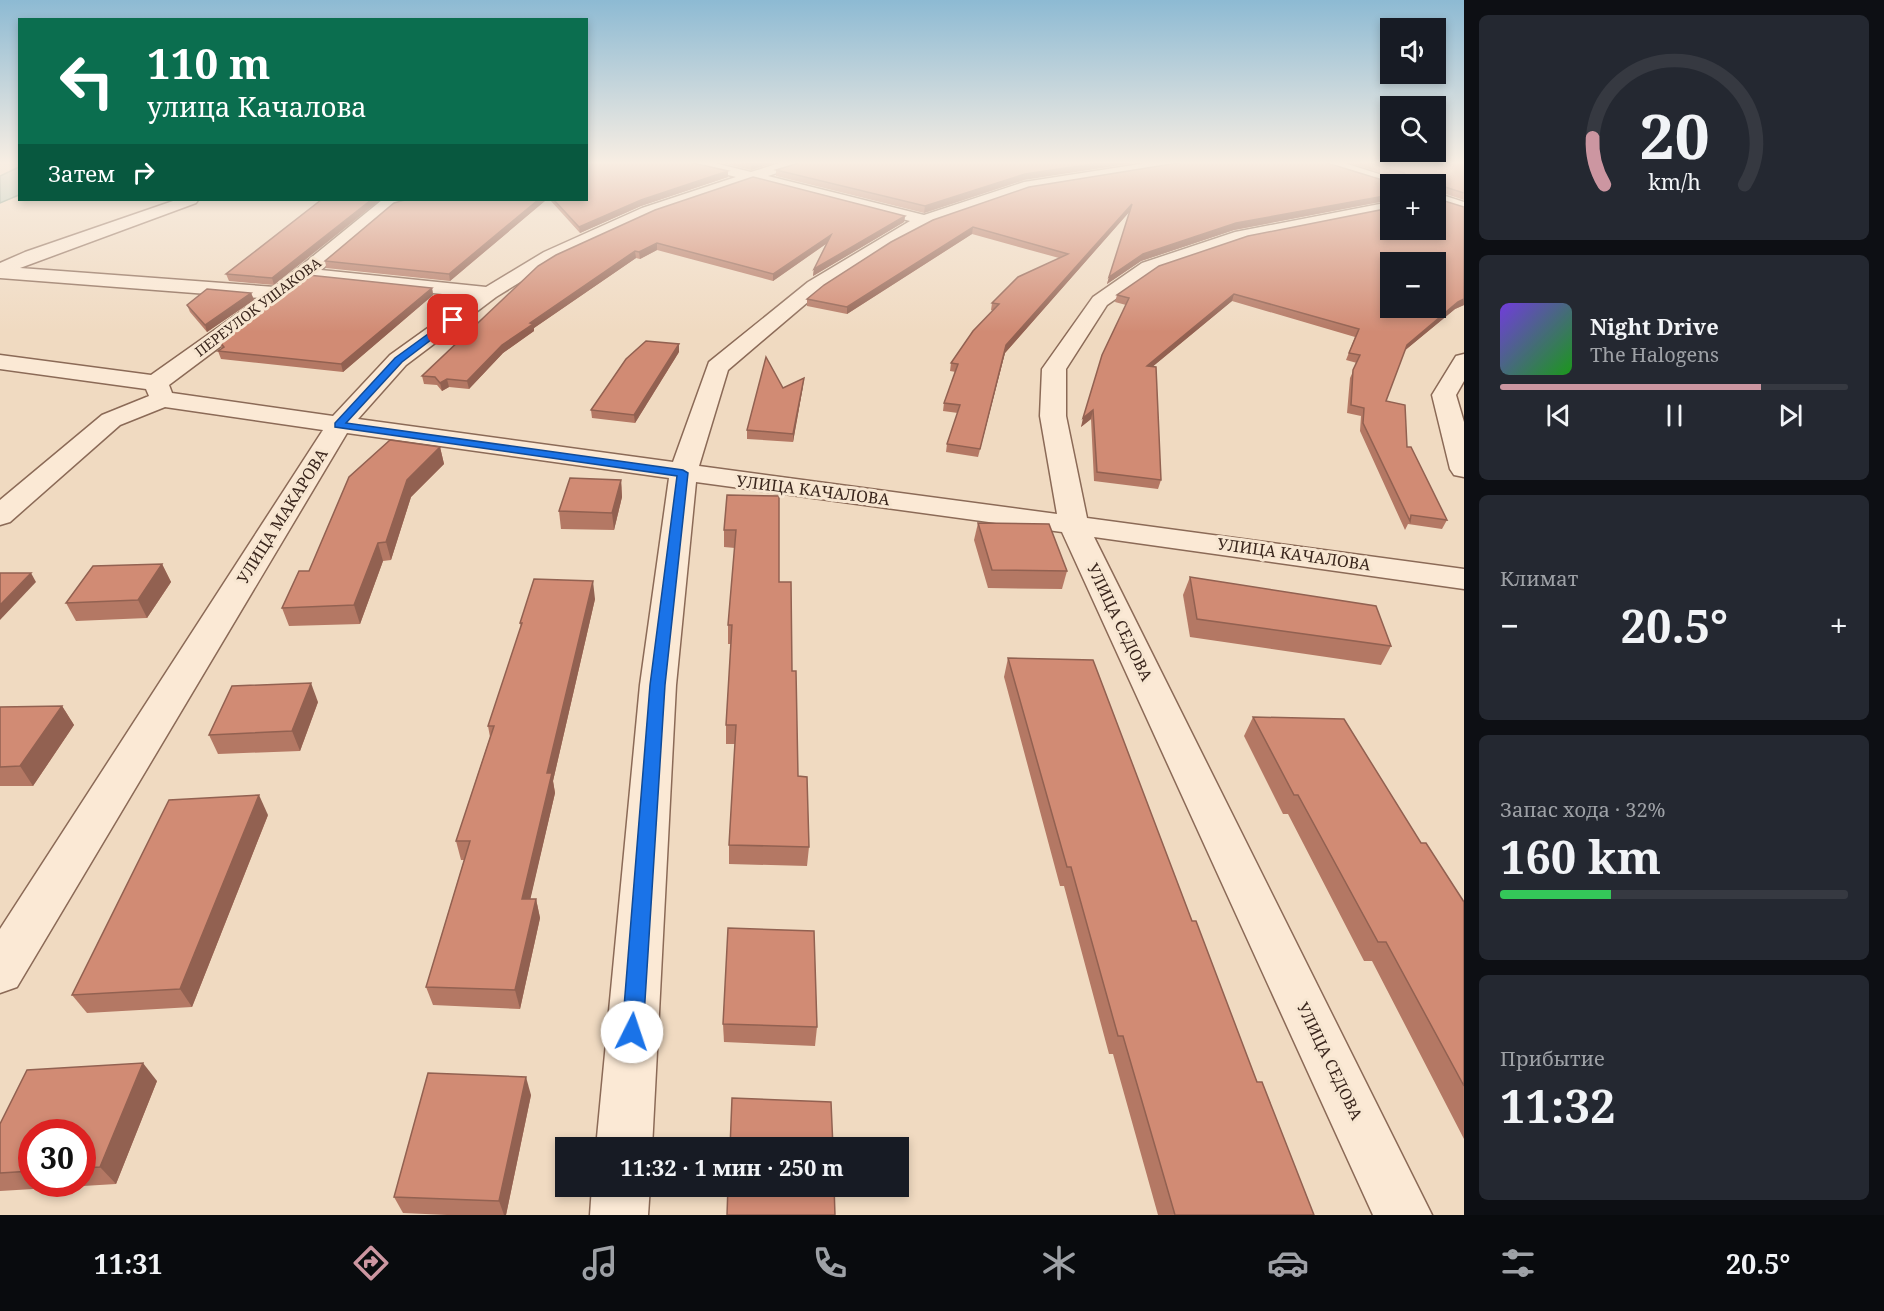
<!DOCTYPE html>
<html lang="ru">
<meta charset="utf-8">
<style>
:root{--surface:#171b24;--page:#242831;--text:#f1f3f6;--muted:#9ea1a6;--line:#363941;--accent:#cc96a1}
body{margin:0;font-family:"Noto Serif",serif;background:var(--page);color:var(--text);height:100vh;display:flex;flex-direction:column;font-size:22px;white-space:nowrap}
*{box-sizing:border-box;margin:0}
p{font-size:20px;color:var(--muted)}
.icon{flex:none;width:33px;height:33px;fill:none;stroke:currentColor;stroke-width:2;stroke-linecap:round;stroke-linejoin:round}
.map{position:relative;flex:1;overflow:hidden}
.sheet{display:flex;flex-direction:column;gap:15px;padding:15px;background:#0d0f14;width:420px}
.sheet>*{flex:none}
.hud{position:absolute;left:18px;top:18px;width:570px;height:183px;border-radius:0px;box-shadow:0 3px 9px #0003;background:#0b6e4f;color:#fff;overflow:hidden}
.buttons{position:absolute;left:1380px;top:18px;display:grid;gap:12px}
.buttons a{display:grid;place-items:center;width:66px;height:66px;border-radius:0px;background:var(--surface);box-shadow:0 3px 9px #0003;font-size:30px}
.speed{position:absolute;left:18px;top:1119px;display:flex;gap:12px;font-size:30px;font-weight:700;text-align:center}
.speed>*{display:grid;place-content:center;width:78px;height:78px;border-radius:50%;background:var(--surface);box-shadow:0 3px 9px #0003;line-height:1}
.speed .limit{border:9px solid #d22;background:#fff;color:#111}
.pin{position:absolute;display:grid;place-items:center;width:51px;height:51px;color:#fff;margin:-26px;border-radius:12px;box-shadow:0 3px 9px #0006}
.me{position:absolute;width:66px;margin:-33px;rotate:4deg;stroke-linejoin:round;filter:drop-shadow(0 0 4px #0008)}
.turn{display:flex;align-items:center;gap:21px;height:126px;padding:0 30px;font-size:27px}
.turn .icon{width:78px;height:78px;stroke-width:2.5}
.turn b{display:block;font-size:42px;line-height:51px}
.then{display:flex;align-items:center;height:57px;padding:0 30px;background:#0003;gap:12px;font-size:22px}
.big{font-size:45px;font-weight:700;line-height:1.1}
.sheet .tile{flex:1;display:flex;flex-direction:column;justify-content:center;gap:9px;min-width:0;padding:0 21px;border-radius:9px;background:var(--page)}
.sheet .dial{align-items:center;gap:0}
.dial svg{height:156px;overflow:visible;fill:none;stroke:var(--line);stroke-width:7;stroke-linecap:round;text-anchor:middle}
.dial text{fill:var(--text);stroke:none}
.song{display:flex;align-items:center;gap:18px}
.cover{width:72px;height:72px;border-radius:9px;background:linear-gradient(135deg,hsl(260 70% 55%),hsl(120 70% 35%))}
.played{height:6px;border-radius:3px;background:linear-gradient(90deg,var(--accent) 75%,var(--line) 75%)}
.keys{display:flex;justify-content:space-around;direction:ltr}
.heat{display:flex;justify-content:space-between;align-items:center;font-size:33px;direction:ltr}
.charge{height:9px;border-radius:4px;background:linear-gradient(90deg,#34c759 32%,var(--line) 0)}
.trip{position:absolute;left:555px;top:1137px;width:354px;height:60px;border-radius:0px;background:var(--surface);box-shadow:0 3px 9px #0003;font-weight:700;line-height:60px;text-align:center}
.tab-bar{display:flex;height:96px;justify-content:space-around;align-items:center;background:#090b0e;color:var(--muted)}
.tab-bar .icon{width:42px;height:42px}
.tab-bar .active{color:var(--accent)}
.tab-bar b{font-size:27px;color:var(--text)}
main{display:flex;flex:1;min-height:0}
.map>svg:first-child{display:block}
.water{fill:#a4c2b4;stroke:#6a9181;stroke-width:1.5}
.lines{fill:none;stroke-linecap:round;stroke-linejoin:round}
.minor-casing{stroke:#8b6a57;stroke-width:3}
.minor{fill:#fbe9d5;fill-rule:evenodd}
.wall{fill:#b47864;fill-rule:evenodd}
.shaded-wall{fill:#926151}
.building{fill:#d18b74;stroke:#926151;stroke-width:1.5;fill-rule:evenodd}
.route{fill:#1a73e8;stroke:#114b97;stroke-width:1.5}
.labels{text-anchor:middle;stroke-width:6;stroke-linejoin:round;paint-order:stroke}
.far-street-label{font-size:14px;fill:#3a261d;stroke:#f7e6d1}
.street-label{font-size:16px;fill:#3a261d;stroke:#f7e6d1}
</style>
<main>
<div class="map">
<svg width="1464" height="1215" viewBox="0 0 1464 1215">
<rect width="100%" height="100%" fill="#f0dac1"/>
<path class="water" d="M 19,167 L 19,195 L 0,203 L 0,176 Z"/>
<g class="lines">
<g class="minor-casing">
<g id="minor">
<path d="M 687,162 L 710,162 L 751,172 L 783,162 L 803,162 L 801,165 L 768,176 L 924,215 L 1024,182 L 1153,162 L 1184,162 L 1182,165 L 1177,166 L 1027,191 L 931,224 L 889,247 L 822,290 L 728,370 L 699,466 L 1057,514 L 1040,416 L 1042,369 L 1093,297 L 1142,263 L 1235,232 L 1390,202 L 1390,212 L 1245,240 L 1156,271 L 1107,305 L 1066,369 L 1066,416 L 1087,518 L 1464,569 L 1464,589 L 1094,537 L 1432,1215 L 1373,1215 L 1062,532 L 696,482 L 676,685 L 652,1148 L 596,1148 L 640,685 L 669,478 L 347,433 L 17,987 L 0,993 L 0,929 L 323,430 L 165,407 L 120,425 L 10,522 L 0,525 L 0,500 L 102,415 L 149,396 L 146,389 L 0,369 L 0,355 L 151,375 L 260,298 L 0,278 L 0,263 L 25,252 L 176,200 L 198,200 L 196,203 L 20,268 L 275,287 L 382,200 L 409,200 L 407,203 L 394,207 L 321,270 L 486,287 L 544,252 L 642,208 L 736,177 L 689,165 ZM 753,181 L 910,221 L 808,282 L 709,362 L 673,462 L 358,419 L 406,365 L 496,297 L 556,260 L 654,214 ZM 309,280 L 471,297 L 390,355 L 333,416 L 172,393 L 169,385 Z"/>
<path d="M 1320,162 L 1341,162 L 1401,181 L 1404,184 L 1390,184 L 1390,187 L 1322,165 Z"/>
<path d="M 1436,193 L 1464,202 L 1464,212 L 1436,203 Z"/>
<path d="M 1464,354 L 1464,381 L 1456,395 L 1464,422 L 1464,477 L 1454,475 L 1450,469 L 1432,395 L 1456,356 Z"/>
<path d="M 592,1186 L 650,1186 L 648,1215 L 590,1215 Z"/>
</g>
</g>
<use href="#minor" class="minor"/>
</g>
<g class="wall">
<path d="M 718,162 L 777,162 L 751,170 Z"/>
<path d="M 1184,162 L 1392,183 L 1403,180 L 1347,162 L 1464,162 L 1464,200 L 1437,191 L 1438,199 L 1464,207 L 1464,305 L 1455,309 L 1404,351 L 1386,401 L 1407,447 L 1447,520 L 1442,529 L 1408,524 L 1405,530 L 1360,431 L 1361,416 L 1347,413 L 1350,378 L 1357,363 L 1346,360 L 1355,337 L 1232,301 L 1153,366 L 1161,480 L 1158,489 L 1094,481 L 1091,419 L 1081,427 L 1126,305 L 1115,302 L 1117,295 L 1436,230 L 1390,184 L 1390,200 L 1234,230 L 1141,261 L 1107,284 L 1130,211 L 1005,353 L 978,457 L 946,452 L 947,444 L 958,413 L 943,411 L 944,403 L 956,372 L 950,371 L 951,363 L 993,311 L 991,310 L 992,303 L 1059,258 L 972,234 L 847,314 L 807,306 L 807,299 L 891,242 Z"/>
<path d="M 776,170 L 1024,180 L 924,213 L 776,176 Z"/>
<path d="M 728,171 L 728,177 L 641,206 L 580,233 L 550,200 L 586,200 Z"/>
<path d="M 321,200 L 274,285 L 229,281 L 226,274 Z"/>
<path d="M 405,200 L 546,200 L 450,281 L 326,268 L 325,261 Z"/>
<path d="M 655,210 L 905,216 L 904,222 L 813,276 L 814,269 L 826,244 L 773,281 L 657,250 L 640,259 L 636,258 L 534,328 L 534,331 L 503,353 L 469,389 L 449,387 L 442,391 L 437,385 L 424,384 L 422,376 Z"/>
<path d="M 432,288 L 433,295 L 343,372 L 221,359 L 218,351 L 222,349 L 219,341 Z"/>
<path d="M 251,293 L 254,300 L 207,332 L 190,312 L 187,305 Z"/>
<path d="M 679,352 L 635,423 L 592,418 L 591,410 Z"/>
<path d="M 803,386 L 793,442 L 747,439 L 747,430 L 783,388 Z"/>
<path d="M 440,447 L 444,464 L 411,497 L 391,560 L 383,561 L 360,624 L 289,626 L 282,608 Z"/>
<path d="M 621,480 L 622,497 L 614,530 L 561,529 L 559,511 Z"/>
<path d="M 727,495 L 779,582 L 792,671 L 798,776 L 809,847 L 807,866 L 729,864 L 729,845 L 735,744 L 726,744 L 726,725 L 731,644 L 728,644 L 728,625 L 735,548 L 724,547 L 724,530 Z"/>
<path d="M 978,523 L 1067,571 L 1062,589 L 988,588 L 974,540 Z"/>
<path d="M 162,564 L 171,582 L 147,618 L 76,621 L 66,603 Z"/>
<path d="M 1190,577 L 1391,646 L 1381,665 L 1190,637 L 1183,595 Z"/>
<path d="M 595,599 L 553,781 L 555,793 L 530,899 L 536,899 L 540,918 L 520,1009 L 433,1005 L 426,987 L 464,860 L 461,860 L 456,841 L 490,737 L 488,726 L 521,627 L 520,623 Z"/>
<path d="M 1008,658 L 1192,921 L 1257,1082 L 1314,1215 L 1158,1215 L 1113,1054 L 1109,1054 L 1064,886 L 1060,886 L 1004,677 Z"/>
<path d="M 318,702 L 300,751 L 218,754 L 209,735 Z"/>
<path d="M 62,706 L 74,725 L 33,786 L 0,786 L 0,707 Z"/>
<path d="M 1253,717 L 1421,843 L 1464,902 L 1464,1139 L 1372,961 L 1364,961 L 1288,814 L 1283,814 L 1244,736 Z"/>
<path d="M 268,815 L 192,1007 L 87,1013 L 72,995 Z"/>
<path d="M 723,1024 L 817,1027 L 815,1046 L 724,1042 Z"/>
<path d="M 157,1081 L 116,1184 L 0,1191 L 0,1124 ZM 32,1132 L 82,1132 L 82,1184 L 32,1184 Z"/>
<path d="M 531,1095 L 506,1215 L 447,1215 L 403,1213 L 394,1197 Z"/>
</g>
<g class="shaded-wall">
<path d="M 759,162 L 777,162 L 751,170 L 751,164 Z"/>
<path d="M 1106,162 L 1141,162 L 1024,180 L 924,213 L 925,206 L 1025,174 Z"/>
<path d="M 728,171 L 728,177 L 641,206 L 580,233 L 579,227 L 641,200 Z"/>
<path d="M 1390,195 L 1390,200 L 1234,230 L 1141,261 L 1107,284 L 1109,277 L 1143,254 L 1236,223 Z"/>
<path d="M 371,200 L 380,200 L 274,285 L 272,278 Z"/>
<path d="M 538,200 L 546,200 L 450,281 L 449,274 Z"/>
<path d="M 1132,204 L 1131,210 L 1005,353 L 978,457 L 1006,345 Z"/>
<path d="M 905,216 L 904,222 L 813,276 L 814,269 Z"/>
<path d="M 973,227 L 972,234 L 847,314 L 847,307 Z"/>
<path d="M 831,235 L 830,241 L 773,281 L 773,274 Z"/>
<path d="M 657,243 L 657,250 L 640,259 L 639,252 Z"/>
<path d="M 635,251 L 636,258 L 534,328 L 534,331 L 503,353 L 469,389 L 467,381 L 502,345 L 530,323 Z"/>
<path d="M 432,288 L 433,295 L 343,372 L 341,364 Z"/>
<path d="M 251,293 L 254,300 L 207,332 L 205,325 Z"/>
<path d="M 1234,294 L 1232,301 L 1145,373 L 1147,366 Z"/>
<path d="M 1464,299 L 1464,305 L 1455,309 L 1403,352 L 1407,345 L 1458,302 Z"/>
<path d="M 679,344 L 679,352 L 635,423 L 634,415 Z"/>
<path d="M 804,378 L 803,386 L 793,442 L 793,434 Z"/>
<path d="M 447,379 L 449,387 L 442,391 L 440,383 Z"/>
<path d="M 1093,410 L 1091,419 L 1081,427 L 1083,418 Z"/>
<path d="M 440,447 L 444,464 L 411,497 L 391,560 L 386,542 L 407,480 Z"/>
<path d="M 621,480 L 622,497 L 614,530 L 612,513 Z"/>
<path d="M 378,543 L 383,561 L 360,624 L 354,605 Z"/>
<path d="M 162,564 L 171,582 L 147,618 L 138,600 Z"/>
<path d="M 31,573 L 36,582 L 0,620 L 0,605 Z"/>
<path d="M 593,581 L 595,599 L 553,781 L 555,793 L 526,918 L 522,899 L 547,773 Z"/>
<path d="M 311,683 L 318,702 L 300,751 L 292,731 Z"/>
<path d="M 62,706 L 74,725 L 33,786 L 20,766 Z"/>
<path d="M 259,795 L 268,815 L 192,1007 L 180,989 Z"/>
<path d="M 536,899 L 540,918 L 520,1009 L 515,990 Z"/>
<path d="M 143,1063 L 157,1081 L 116,1184 L 100,1167 Z"/>
<path d="M 526,1077 L 531,1095 L 506,1215 L 504,1215 L 499,1201 Z"/>
</g>
<g class="building">
<path d="M 586,162 L 689,162 L 728,171 L 641,200 L 579,227 L 554,200 L 586,200 Z"/>
<path d="M 741,162 L 759,162 L 751,164 Z"/>
<path d="M 802,162 L 1106,162 L 1025,174 L 925,206 L 776,170 Z"/>
<path d="M 1184,162 L 1324,162 L 1392,183 L 1409,178 L 1404,173 L 1367,162 L 1464,162 L 1464,193 L 1439,185 L 1436,187 L 1438,199 L 1464,207 L 1464,299 L 1458,302 L 1407,345 L 1386,401 L 1405,405 L 1407,447 L 1411,447 L 1447,520 L 1411,515 L 1410,521 L 1363,423 L 1364,408 L 1351,405 L 1353,370 L 1360,355 L 1349,353 L 1359,329 L 1234,294 L 1147,366 L 1156,367 L 1161,480 L 1097,472 L 1093,410 L 1083,418 L 1102,355 L 1129,298 L 1117,295 L 1159,266 L 1248,236 L 1390,208 L 1390,230 L 1436,230 L 1436,184 L 1390,184 L 1390,195 L 1236,223 L 1143,254 L 1109,277 L 1132,204 L 1006,345 L 980,449 L 947,444 L 960,405 L 944,403 L 958,364 L 951,363 L 973,331 L 999,304 L 992,303 L 1018,277 L 1068,254 L 973,227 L 847,307 L 807,299 L 824,285 L 891,242 L 933,220 L 1029,187 ZM 1390,262 L 1436,262 L 1436,308 L 1390,308 Z"/>
<path d="M 753,177 L 905,216 L 814,269 L 831,235 L 773,274 L 657,243 L 639,252 L 635,251 L 530,323 L 533,324 L 502,345 L 467,381 L 447,379 L 440,383 L 435,377 L 422,376 L 538,266 L 556,255 L 655,210 Z"/>
<path d="M 321,200 L 371,200 L 272,278 L 226,274 Z"/>
<path d="M 405,200 L 538,200 L 449,274 L 325,261 L 394,203 Z"/>
<path d="M 308,275 L 432,288 L 341,364 L 218,351 L 224,347 L 219,341 Z"/>
<path d="M 207,289 L 251,293 L 205,325 L 187,305 Z"/>
<path d="M 646,341 L 679,344 L 634,415 L 591,410 L 626,359 Z"/>
<path d="M 766,357 L 783,388 L 804,378 L 793,434 L 747,430 Z"/>
<path d="M 390,440 L 440,447 L 407,480 L 386,542 L 378,543 L 354,605 L 282,608 L 299,571 L 309,571 L 349,477 Z"/>
<path d="M 570,478 L 621,480 L 612,513 L 559,511 Z"/>
<path d="M 727,495 L 779,496 L 779,582 L 791,582 L 792,671 L 796,671 L 798,776 L 807,777 L 809,847 L 729,845 L 736,725 L 726,725 L 732,625 L 728,625 L 736,530 L 724,530 Z"/>
<path d="M 978,523 L 1049,524 L 1067,571 L 992,570 Z"/>
<path d="M 162,564 L 138,600 L 66,603 L 93,566 Z"/>
<path d="M 0,573 L 31,573 L 0,605 Z"/>
<path d="M 1190,577 L 1376,606 L 1391,646 L 1197,619 Z"/>
<path d="M 534,579 L 593,581 L 547,773 L 552,773 L 522,899 L 536,899 L 515,990 L 426,987 L 470,841 L 456,841 L 494,726 L 488,726 L 522,623 L 520,623 Z"/>
<path d="M 1008,658 L 1093,660 L 1192,921 L 1196,921 L 1257,1082 L 1262,1082 L 1314,1215 L 1175,1215 L 1123,1036 L 1118,1036 L 1071,867 L 1067,867 Z"/>
<path d="M 311,683 L 292,731 L 209,735 L 232,686 Z"/>
<path d="M 62,706 L 20,766 L 0,767 L 0,707 Z"/>
<path d="M 1253,717 L 1344,719 L 1421,843 L 1426,843 L 1464,902 L 1464,1086 L 1386,942 L 1378,942 L 1298,795 L 1294,795 Z"/>
<path d="M 259,795 L 180,989 L 72,995 L 169,800 Z"/>
<path d="M 728,928 L 814,931 L 817,1027 L 723,1024 Z"/>
<path d="M 143,1063 L 100,1167 L 82,1168 L 82,1132 L 32,1132 L 32,1171 L 0,1173 L 0,1124 L 27,1070 Z"/>
<path d="M 428,1073 L 526,1077 L 499,1201 L 394,1197 Z"/>
<path d="M 732,1098 L 831,1102 L 833,1148 L 730,1148 Z"/>
<path d="M 728,1186 L 834,1186 L 835,1215 L 727,1215 Z"/>
</g>
<linearGradient id="sky" x2="0" y2="1"><stop stop-color="#8dbad3"/><stop offset="0.49" stop-color="#f8eee3"/><stop offset="1" stop-color="#f8eee3" stop-opacity="0"/></linearGradient>
<rect width="1464" height="332" fill="url(#sky)"/>
<path class="route" d="M 450,318 L 457,320 L 402,362 L 346,423 L 683,470 L 688,473 L 665,685 L 643,1032 L 640,1039 L 632,1042 L 625,1039 L 622,1032 L 650,685 L 677,476 L 335,427 L 335,423 L 395,358 Z"/>
<g class="labels">
<g class="far-street-label">
<text transform="translate(258 307) rotate(-37)" y="5">ПЕРЕУЛОК УШАКОВА</text>
</g>
<g class="street-label">
<text transform="translate(813 490) rotate(7)" y="6">УЛИЦА КАЧАЛОВА</text>
<text transform="translate(282 516) rotate(-58)" y="6">УЛИЦА МАКАРОВА</text>
<text transform="translate(1294 554) rotate(8)" y="6">УЛИЦА КАЧАЛОВА</text>
<text transform="translate(1120 622) rotate(64)" y="6">УЛИЦА СЕДОВА</text>
<text transform="translate(1330 1061) rotate(64)" y="6">УЛИЦА СЕДОВА</text>
</g>
</g>
</svg>
<div class="buttons">
<a><svg class="icon" aria-label="sound" viewBox="0 0 24 24"><path d="M4 9h4l5-4v14l-5-4H4zM17 9q2 3 0 6"/></svg></a>
<a><svg class="icon" aria-label="search" viewBox="0 0 24 24"><circle cx="10" cy="10" r="6"/><path d="M15 15l6 6"/></svg></a>
<a>+</a>
<a>−</a>
</div>
<div class="speed"><div class="limit">30</div></div>
<div class="pin" style="left:453px;top:320px;background:#d93025"><svg class="icon" aria-label="arrive" viewBox="0 0 24 24"><path d="M6 21V4h12l-3 4 3 4H6"/></svg></div>
<svg class="me" style="left:632px;top:1032px" viewBox="-20 -20 40 40"><circle r="19" fill="#fff"/><path d="M0-13L10 11 0 6-10 11z" fill="#1a73e8"/></svg>
<div class="trip">11:32 · 1 мин · 250 m</div>
<div class="hud">
<div class="turn"><svg class="icon" aria-label="left" viewBox="0 0 24 24"><path d="M17 20v-9H6M10 6l-5 5 5 5"/></svg><div><b>110 m</b>улица Качалова</div></div>
<div class="then">Затем<svg class="icon" aria-label="right" viewBox="0 0 24 24"><path d="M7 20v-9h11M14 6l5 5-5 5"/></svg></div>
</div>
</div>
<section class="sheet">
<div class="tile dial"><svg viewBox="0 0 100 80">
<path d="M14 69A42 42 0 1 1 86 69"/>
<path d="M14 69A42 42 0 0 1 8 45" stroke="#cc96a1"/>
<text x="50" y="56" font-size="32" font-weight="700">20</text>
<text x="50" y="72" font-size="11">km/h</text>
</svg></div>
<div class="tile">
<div class="song"><i class="cover"></i><div><b>Night Drive</b><p>The Halogens</p></div></div>
<div class="played"></div>
<div class="keys"><svg class="icon" aria-label="previous" viewBox="0 0 24 24"><path d="M18 5L8 12l10 7zM5 5v14"/></svg><svg class="icon" aria-label="pause" viewBox="0 0 24 24"><path d="M8 5v14M16 5v14"/></svg><svg class="icon" aria-label="next" viewBox="0 0 24 24"><path d="M6 5l10 7-10 7zM19 5v14"/></svg></div>
</div>
<div class="tile"><p>Климат</p>
<div class="heat"><a>−</a><b class="big">20.5°</b><a>+</a></div>
</div>
<div class="tile"><p>Запас хода · 32%</p><b class="big">160 km</b><div class="charge"></div></div>
<div class="tile"><p>Прибытие</p><b class="big">11:32</b></div>
</section>
</main>
<nav class="tab-bar">
<b>11:31</b>
<svg class="icon active" aria-label="directions" viewBox="0 0 24 24"><path d="M12 3l9 9-9 9-9-9zM9 14v-3h6M13 9l2 2-2 2"/></svg>
<svg class="icon" aria-label="music" viewBox="0 0 24 24"><path d="M9 18V5l10-2v13"/><circle cx="6" cy="18" r="3"/><circle cx="16" cy="16" r="3"/></svg>
<svg class="icon" aria-label="phone" viewBox="0 0 24 24"><path d="M5 4h4l2 5-3 2q2 4 5 5l2-3 5 2v4C11 20 4 13 5 4z"/></svg>
<svg class="icon" aria-label="climate" viewBox="0 0 24 24"><path d="M12 3v18M4 7l16 10M4 17L20 7"/></svg>
<svg class="icon" aria-label="car" viewBox="0 0 24 24"><path d="M5 17H2v-5l4-1 3-4h7l3 4 3 1v5h-3M9 17h6M6 11h13"/><circle cx="7" cy="17" r="2"/><circle cx="17" cy="17" r="2"/></svg>
<svg class="icon" aria-label="filters" viewBox="0 0 24 24"><path d="M4 7h16M4 17h16"/><circle cx="9" cy="7" r="2"/><circle cx="15" cy="17" r="2"/></svg>
<b>20.5°</b>
</nav>
